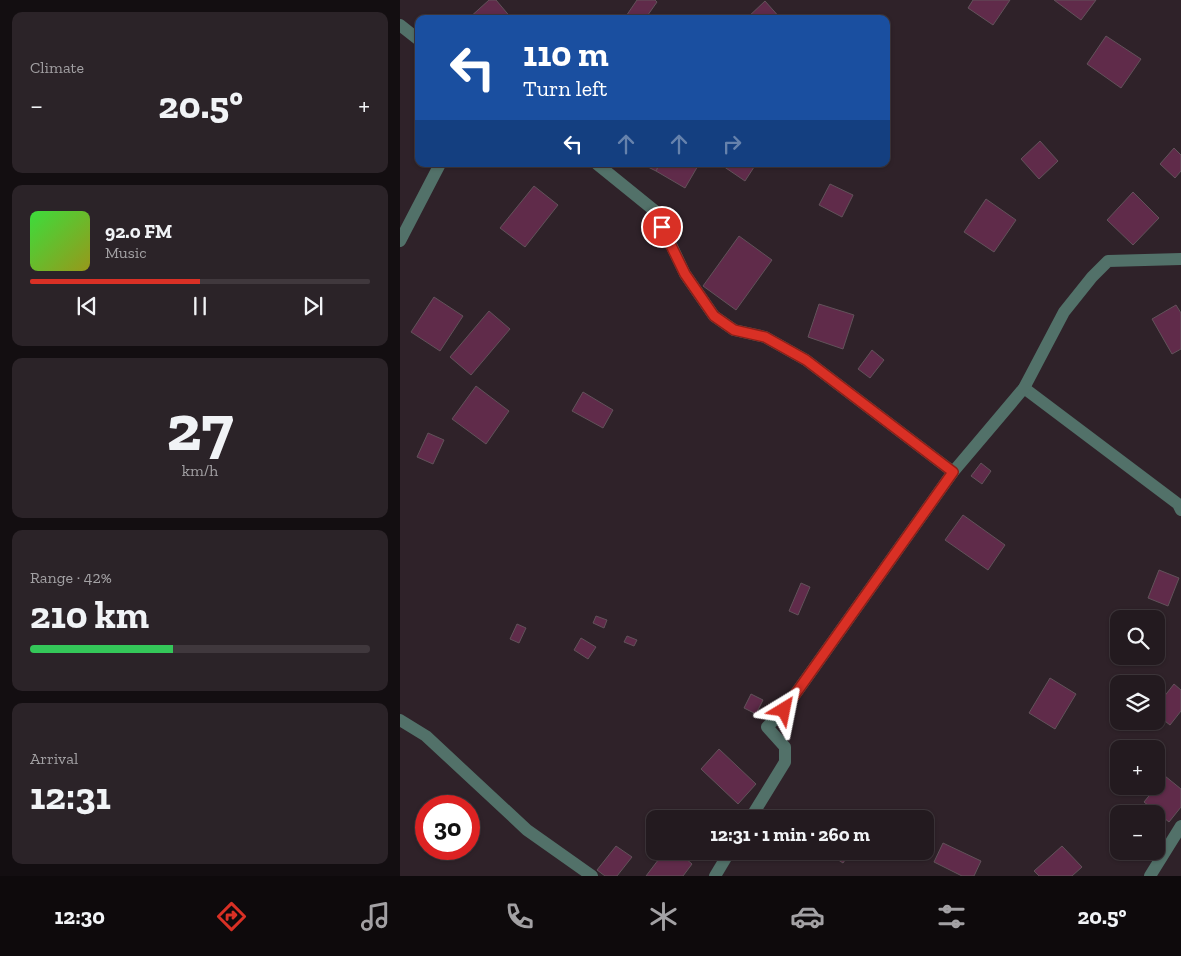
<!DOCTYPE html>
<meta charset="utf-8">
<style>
:root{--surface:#231a1f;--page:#2b2328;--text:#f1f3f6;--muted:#a3a1a4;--line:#40383d;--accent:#d93025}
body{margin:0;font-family:"Zilla Slab",serif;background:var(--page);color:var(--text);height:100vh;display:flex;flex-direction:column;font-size:19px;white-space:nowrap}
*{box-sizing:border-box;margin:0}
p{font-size:16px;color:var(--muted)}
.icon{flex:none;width:28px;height:28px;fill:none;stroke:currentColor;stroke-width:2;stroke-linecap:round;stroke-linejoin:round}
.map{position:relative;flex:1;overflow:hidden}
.drawer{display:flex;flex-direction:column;gap:12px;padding:12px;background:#130e11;width:400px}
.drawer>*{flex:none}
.banner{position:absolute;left:15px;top:15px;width:475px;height:152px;border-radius:10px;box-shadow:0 1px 4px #0004,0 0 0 1px var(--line);background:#1a4fa0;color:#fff;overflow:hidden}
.fabs{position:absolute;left:710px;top:610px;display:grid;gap:10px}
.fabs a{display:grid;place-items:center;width:55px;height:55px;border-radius:10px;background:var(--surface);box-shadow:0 1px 4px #0004,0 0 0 1px var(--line);font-size:25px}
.speed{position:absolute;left:15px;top:795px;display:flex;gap:10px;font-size:25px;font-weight:700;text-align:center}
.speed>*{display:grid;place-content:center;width:65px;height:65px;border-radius:50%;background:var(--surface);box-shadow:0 1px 4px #0004,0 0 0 1px var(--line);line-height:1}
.speed .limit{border:8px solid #d22;background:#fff;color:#111}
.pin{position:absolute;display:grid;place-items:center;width:42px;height:42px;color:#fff;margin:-21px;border:2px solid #fff;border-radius:50%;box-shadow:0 1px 5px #0007}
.me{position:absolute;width:55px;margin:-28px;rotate:35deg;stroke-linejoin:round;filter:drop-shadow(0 0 4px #0008)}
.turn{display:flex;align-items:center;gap:18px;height:105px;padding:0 25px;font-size:22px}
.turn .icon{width:65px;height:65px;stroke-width:2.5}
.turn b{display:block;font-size:35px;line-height:42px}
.lanes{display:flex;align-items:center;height:48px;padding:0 25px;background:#0003;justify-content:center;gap:25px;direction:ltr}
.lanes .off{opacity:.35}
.big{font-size:38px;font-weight:700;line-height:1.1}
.drawer .tile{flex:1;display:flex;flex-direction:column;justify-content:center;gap:8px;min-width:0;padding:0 18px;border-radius:10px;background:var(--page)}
.drawer .dial{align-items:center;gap:0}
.dial b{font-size:65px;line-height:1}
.song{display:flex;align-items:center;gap:15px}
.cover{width:60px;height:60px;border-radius:8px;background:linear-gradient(135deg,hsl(120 70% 55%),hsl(60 70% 35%))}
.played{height:5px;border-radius:2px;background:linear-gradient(90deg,var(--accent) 50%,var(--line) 50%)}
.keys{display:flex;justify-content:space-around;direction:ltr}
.heat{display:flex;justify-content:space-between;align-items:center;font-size:28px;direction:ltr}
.charge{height:8px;border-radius:4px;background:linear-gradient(90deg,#34c759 42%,var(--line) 0)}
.trip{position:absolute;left:246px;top:810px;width:288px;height:50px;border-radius:10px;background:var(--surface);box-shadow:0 1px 4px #0004,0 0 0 1px var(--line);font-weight:700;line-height:50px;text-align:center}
.tab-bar{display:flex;height:80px;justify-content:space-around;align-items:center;background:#0e0a0c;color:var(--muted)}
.tab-bar .icon{width:35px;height:35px}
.tab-bar .current{color:var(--accent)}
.tab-bar b{font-size:22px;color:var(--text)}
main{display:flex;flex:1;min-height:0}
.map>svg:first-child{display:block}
.building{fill:#602b4a;stroke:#62525a}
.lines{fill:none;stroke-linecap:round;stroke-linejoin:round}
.minor{stroke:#527169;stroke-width:12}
.route-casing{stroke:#8d1f18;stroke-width:12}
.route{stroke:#d93025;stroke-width:9}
</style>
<main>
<section class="drawer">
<div class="tile"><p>Climate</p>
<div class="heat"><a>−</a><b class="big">20.5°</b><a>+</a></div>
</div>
<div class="tile">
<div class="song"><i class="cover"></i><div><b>92.0 FM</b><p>Music</p></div></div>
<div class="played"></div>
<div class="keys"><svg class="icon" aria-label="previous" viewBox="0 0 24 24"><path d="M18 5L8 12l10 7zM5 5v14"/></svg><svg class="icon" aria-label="pause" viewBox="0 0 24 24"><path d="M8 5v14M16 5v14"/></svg><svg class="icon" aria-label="next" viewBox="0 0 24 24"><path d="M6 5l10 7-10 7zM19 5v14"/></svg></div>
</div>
<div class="tile dial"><b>27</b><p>km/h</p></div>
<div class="tile"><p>Range · 42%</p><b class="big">210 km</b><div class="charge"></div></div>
<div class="tile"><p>Arrival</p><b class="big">12:31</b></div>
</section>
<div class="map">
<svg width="781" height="876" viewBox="0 0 781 876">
<rect width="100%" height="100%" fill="#2f2229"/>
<g class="building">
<path d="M 89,0 L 96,0 L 112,19 L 68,19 Z"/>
<path d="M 237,0 L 255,0 L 257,2 L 245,19 L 224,19 Z"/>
<path d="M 573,0 L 610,0 L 593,25 L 568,8 Z"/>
<path d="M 654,0 L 696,0 L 681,20 Z"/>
<path d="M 365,1 L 381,19 L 346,19 Z"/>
<path d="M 706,36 L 741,59 L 721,88 L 687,64 Z"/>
<path d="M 640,141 L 658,161 L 639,179 L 621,159 Z"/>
<path d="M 774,148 L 781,155 L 781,171 L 775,178 L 760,164 Z"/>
<path d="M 242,164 L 259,164 L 256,171 Z"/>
<path d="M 260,164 L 299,164 L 285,188 L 256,171 Z"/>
<path d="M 320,164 L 356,164 L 345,181 Z"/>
<path d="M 430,184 L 453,195 L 442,217 L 419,205 Z"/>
<path d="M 134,186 L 158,205 L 125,247 L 100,228 Z"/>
<path d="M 733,192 L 759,218 L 733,245 L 707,220 Z"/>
<path d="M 586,199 L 616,220 L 594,252 L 564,232 Z"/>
<path d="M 339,236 L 372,260 L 336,310 L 303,286 Z"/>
<path d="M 34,297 L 63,316 L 40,351 L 11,332 Z"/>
<path d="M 419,304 L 454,315 L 443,349 L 408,337 Z"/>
<path d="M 776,305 L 781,313 L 781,349 L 772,354 L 752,319 Z"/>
<path d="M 89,311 L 110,329 L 71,375 L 50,357 Z"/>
<path d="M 472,350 L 484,360 L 470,378 L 458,369 Z"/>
<path d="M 76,386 L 109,411 L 86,444 L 52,419 Z"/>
<path d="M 183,392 L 213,410 L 203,428 L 172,411 Z"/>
<path d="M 28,433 L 44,440 L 33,464 L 17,457 Z"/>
<path d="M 581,463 L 591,471 L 582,484 L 571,476 Z"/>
<path d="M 563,515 L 605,545 L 588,570 L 545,540 Z"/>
<path d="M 759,570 L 779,578 L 768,606 L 748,598 Z"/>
<path d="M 401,583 L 410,587 L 398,615 L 389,611 Z"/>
<path d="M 196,616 L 207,620 L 204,628 L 193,623 Z"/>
<path d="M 117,624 L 126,628 L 119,643 L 110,639 Z"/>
<path d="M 227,636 L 237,640 L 234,646 L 224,642 Z"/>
<path d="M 181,638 L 196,647 L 188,659 L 174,650 Z"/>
<path d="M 650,678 L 676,694 L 655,729 L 629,713 Z"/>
<path d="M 774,684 L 781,690 L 781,711 L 770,725 L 756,714 L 756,707 Z"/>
<path d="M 351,694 L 363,700 L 356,714 L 344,708 Z"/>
<path d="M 319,749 L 356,784 L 338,804 L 301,769 Z"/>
<path d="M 765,776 L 781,789 L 781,807 L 769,822 L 744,802 Z"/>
<path d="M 520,814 L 534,822 L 527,833 L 525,832 L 525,819 L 517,819 Z"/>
<path d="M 69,820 L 80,827 L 69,845 Z"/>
<path d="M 543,843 L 581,861 L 574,876 L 562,876 L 534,862 Z"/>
<path d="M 216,846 L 232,857 L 217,876 L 205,876 L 197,870 Z"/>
<path d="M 662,846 L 682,867 L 672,876 L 639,876 L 634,871 Z"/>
<path d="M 265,851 L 277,851 L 292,864 L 283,876 L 246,876 Z"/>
<path d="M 427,851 L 451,851 L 443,863 L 426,852 Z"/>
</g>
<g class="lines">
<g class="minor">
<path d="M 0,25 L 19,40"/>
<path d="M 197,164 L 255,211 L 285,274 L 314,316 L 334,330 L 365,337 L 406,360 L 553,472"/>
<path d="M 0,241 L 40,164"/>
<path d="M 624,388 L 778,504 L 781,510"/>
<path d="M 0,720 L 26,736 L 127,830 L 192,876"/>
<path d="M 350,819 L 385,762 L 385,747 L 367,727 L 384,710 L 553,472 L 624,388 L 664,312 L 692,277 L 708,261 L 781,259"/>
<path d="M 315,876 L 330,851"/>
<path d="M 750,876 L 781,826"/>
</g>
</g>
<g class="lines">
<g class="route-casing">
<path id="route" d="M 262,227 L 285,274 L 314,316 L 334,330 L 365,337 L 406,360 L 553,472 L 384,710"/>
</g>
<use href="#route" class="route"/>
</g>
</svg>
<div class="fabs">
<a><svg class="icon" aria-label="search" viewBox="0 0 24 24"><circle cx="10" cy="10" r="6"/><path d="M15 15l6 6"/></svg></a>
<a><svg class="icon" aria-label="layers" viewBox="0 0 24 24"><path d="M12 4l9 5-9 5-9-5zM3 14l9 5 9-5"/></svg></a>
<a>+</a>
<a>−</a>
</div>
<div class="speed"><div class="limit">30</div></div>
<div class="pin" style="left:262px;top:227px;background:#d93025"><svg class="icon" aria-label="arrive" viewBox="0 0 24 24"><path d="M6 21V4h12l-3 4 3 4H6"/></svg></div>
<svg class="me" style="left:384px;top:710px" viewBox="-20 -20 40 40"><path d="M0-17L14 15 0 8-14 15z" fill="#d93025" stroke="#fff" stroke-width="4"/></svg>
<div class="trip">12:31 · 1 min · 260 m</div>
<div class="banner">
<div class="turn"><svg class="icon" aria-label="left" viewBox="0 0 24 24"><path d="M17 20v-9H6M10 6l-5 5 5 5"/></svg><div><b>110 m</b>Turn left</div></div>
<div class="lanes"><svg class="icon" aria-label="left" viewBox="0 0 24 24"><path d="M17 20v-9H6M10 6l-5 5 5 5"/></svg><svg class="icon off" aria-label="ahead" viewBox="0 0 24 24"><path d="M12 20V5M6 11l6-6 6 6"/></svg><svg class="icon off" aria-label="ahead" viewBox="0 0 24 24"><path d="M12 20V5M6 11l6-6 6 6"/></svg><svg class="icon off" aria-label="right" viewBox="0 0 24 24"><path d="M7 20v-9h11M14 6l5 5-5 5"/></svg></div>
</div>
</div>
</main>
<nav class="tab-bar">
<b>12:30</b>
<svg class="icon current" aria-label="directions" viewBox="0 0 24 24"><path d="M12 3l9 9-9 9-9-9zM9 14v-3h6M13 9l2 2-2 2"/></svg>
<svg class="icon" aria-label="music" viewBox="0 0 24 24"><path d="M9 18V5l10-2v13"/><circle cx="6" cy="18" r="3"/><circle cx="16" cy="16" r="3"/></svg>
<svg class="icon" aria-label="phone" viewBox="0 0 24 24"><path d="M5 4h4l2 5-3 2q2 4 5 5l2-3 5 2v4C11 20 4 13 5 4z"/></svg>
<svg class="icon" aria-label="climate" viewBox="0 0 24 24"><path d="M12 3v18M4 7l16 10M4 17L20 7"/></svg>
<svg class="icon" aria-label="car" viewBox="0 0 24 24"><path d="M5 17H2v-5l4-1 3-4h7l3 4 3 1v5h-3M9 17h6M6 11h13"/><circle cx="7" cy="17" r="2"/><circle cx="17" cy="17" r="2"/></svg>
<svg class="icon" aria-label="filters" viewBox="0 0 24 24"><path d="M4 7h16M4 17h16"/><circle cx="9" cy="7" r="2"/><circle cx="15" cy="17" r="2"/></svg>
<b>20.5°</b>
</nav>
